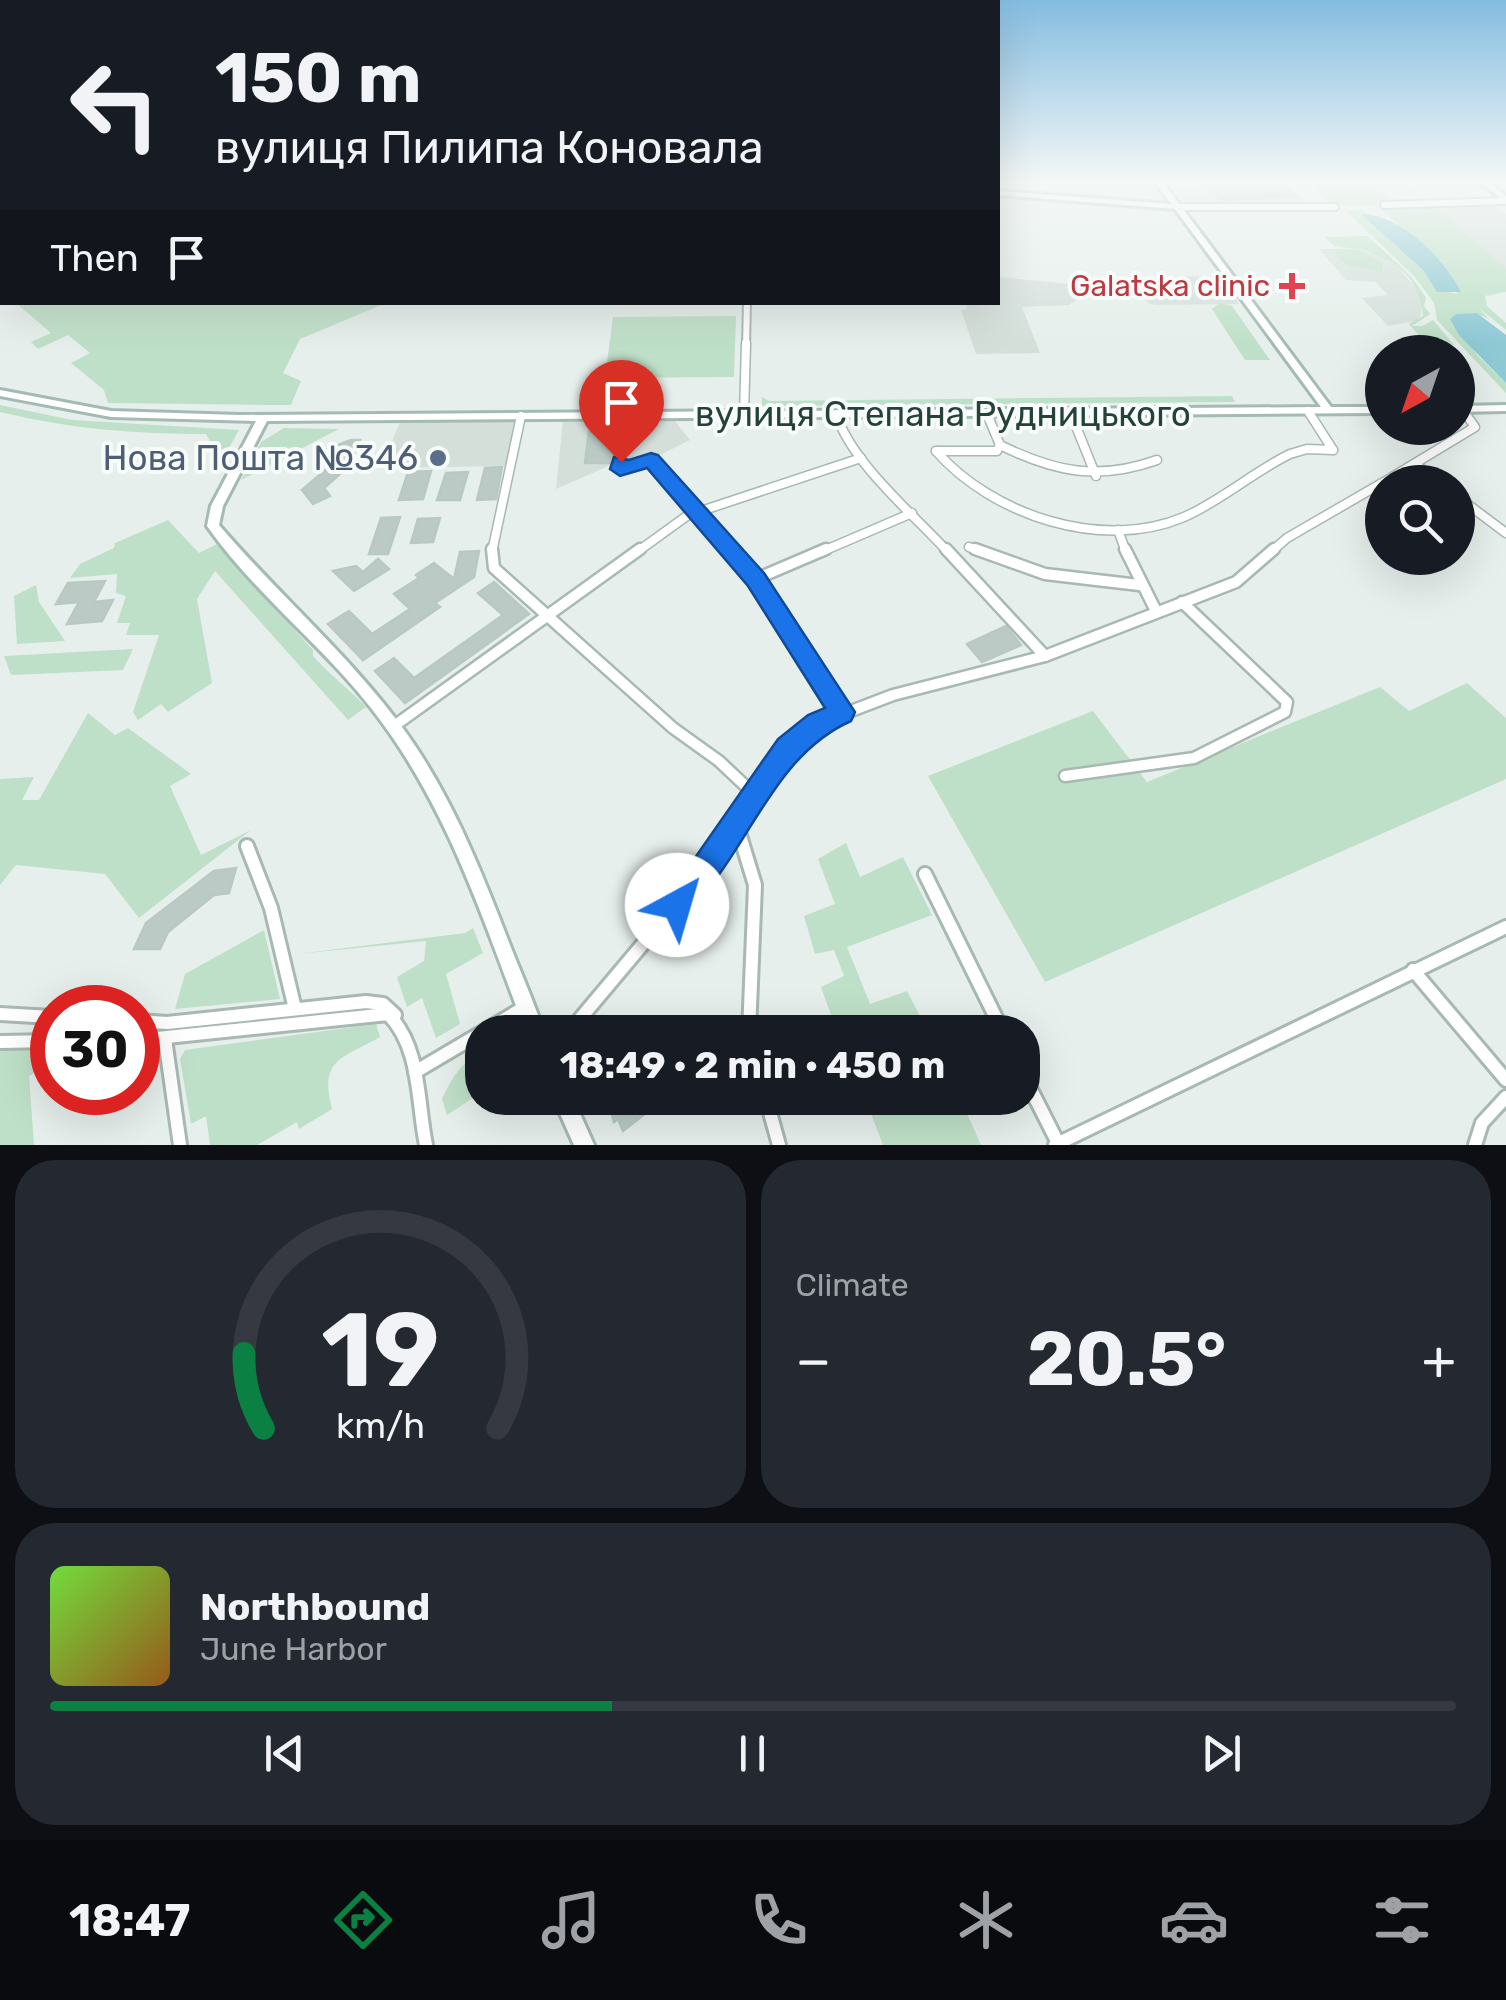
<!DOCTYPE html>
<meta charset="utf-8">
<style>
:root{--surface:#171b24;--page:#242831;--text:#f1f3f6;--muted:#9ea1a6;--line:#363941;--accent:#0b8043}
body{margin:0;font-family:Rubik,sans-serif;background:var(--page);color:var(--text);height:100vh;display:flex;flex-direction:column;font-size:38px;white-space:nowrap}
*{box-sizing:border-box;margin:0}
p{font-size:32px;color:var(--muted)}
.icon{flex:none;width:55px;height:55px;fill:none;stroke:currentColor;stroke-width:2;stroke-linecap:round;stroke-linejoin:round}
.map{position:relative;height:1145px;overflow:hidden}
.side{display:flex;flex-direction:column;gap:15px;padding:15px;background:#0d0f14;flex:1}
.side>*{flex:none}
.guide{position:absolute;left:0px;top:0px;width:1000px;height:305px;box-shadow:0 10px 40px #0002;background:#171b24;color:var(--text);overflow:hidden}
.needle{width:65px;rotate:220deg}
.tools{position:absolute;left:1365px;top:335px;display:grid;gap:20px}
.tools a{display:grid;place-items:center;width:110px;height:110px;border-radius:50%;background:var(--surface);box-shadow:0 10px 40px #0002;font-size:50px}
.speed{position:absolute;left:30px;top:985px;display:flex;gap:20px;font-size:50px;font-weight:700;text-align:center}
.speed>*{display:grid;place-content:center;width:130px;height:130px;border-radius:50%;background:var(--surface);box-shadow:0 10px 40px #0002;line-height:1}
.speed .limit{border:15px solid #d22;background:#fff;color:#111}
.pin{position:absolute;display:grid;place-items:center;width:85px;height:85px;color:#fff;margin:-102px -42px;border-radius:50% 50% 50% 0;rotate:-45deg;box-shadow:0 0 10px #0007}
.pin .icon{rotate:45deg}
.me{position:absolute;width:110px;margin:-55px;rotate:39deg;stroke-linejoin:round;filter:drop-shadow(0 0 8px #0008)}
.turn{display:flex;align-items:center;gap:35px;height:210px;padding:0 50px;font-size:45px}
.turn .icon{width:130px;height:130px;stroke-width:2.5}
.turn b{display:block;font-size:70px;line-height:85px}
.then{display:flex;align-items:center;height:95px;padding:0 50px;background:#0003;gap:20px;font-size:38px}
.big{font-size:75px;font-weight:700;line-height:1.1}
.side .card{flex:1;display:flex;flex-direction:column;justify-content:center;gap:15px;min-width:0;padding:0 35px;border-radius:40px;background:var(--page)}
.side .dial{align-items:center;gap:0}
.dial svg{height:260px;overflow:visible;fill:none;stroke:var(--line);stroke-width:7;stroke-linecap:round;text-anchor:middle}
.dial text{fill:var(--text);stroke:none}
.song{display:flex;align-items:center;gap:30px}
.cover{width:120px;height:120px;border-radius:15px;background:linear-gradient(135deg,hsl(100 70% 55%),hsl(30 70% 35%))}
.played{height:10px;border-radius:5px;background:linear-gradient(90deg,var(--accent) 40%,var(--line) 40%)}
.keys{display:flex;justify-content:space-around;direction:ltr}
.heat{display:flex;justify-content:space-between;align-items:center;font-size:55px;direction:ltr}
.side .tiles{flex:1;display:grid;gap:15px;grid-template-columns:1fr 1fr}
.card:last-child{grid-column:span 2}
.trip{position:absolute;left:465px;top:1015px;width:575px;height:100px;border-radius:40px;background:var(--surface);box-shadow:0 10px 40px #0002;font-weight:700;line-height:100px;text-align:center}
.dock{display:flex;height:160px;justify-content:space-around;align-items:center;background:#090b0e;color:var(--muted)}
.dock .icon{width:70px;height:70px}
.dock .selected{color:var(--accent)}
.dock b{font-size:45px;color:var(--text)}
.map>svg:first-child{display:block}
.built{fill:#d4dfda}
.green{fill:#bfe0c8}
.water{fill:#8ec9d4}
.building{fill:#bbcac4;stroke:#b8c9c2;stroke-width:2.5}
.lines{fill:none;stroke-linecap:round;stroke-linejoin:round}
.street-far3-casing{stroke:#a8b8b2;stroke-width:10}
.street-far2-casing{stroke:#a8b8b2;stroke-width:11}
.street-far1-casing{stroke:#a8b8b2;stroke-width:15}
.street-casing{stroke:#a8b8b2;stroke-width:18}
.secondary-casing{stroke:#a4bbb3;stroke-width:6}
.street-far3{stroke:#fff;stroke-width:6}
.street-far2{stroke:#fff;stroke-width:8}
.street-far1{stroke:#fff;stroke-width:10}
.street{stroke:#fff;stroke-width:12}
.secondary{fill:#fff;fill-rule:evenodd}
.route{fill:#1a73e8;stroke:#114b97;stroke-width:2.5}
.health-dot{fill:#e0444e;stroke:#f7fbf9;stroke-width:4}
.service-dot{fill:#5c6f8a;stroke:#f7fbf9;stroke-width:4}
.labels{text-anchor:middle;stroke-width:8;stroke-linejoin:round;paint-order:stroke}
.far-health-label{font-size:30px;fill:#be3a42;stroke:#f7fbf9;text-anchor:end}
.street-label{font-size:35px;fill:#24423a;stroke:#f7fbf9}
.service-label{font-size:35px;fill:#4e5e75;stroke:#f7fbf9;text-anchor:end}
</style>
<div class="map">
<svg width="1506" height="1145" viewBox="0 0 1506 1145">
<rect width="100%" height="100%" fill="#e6efeb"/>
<g class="built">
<path d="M 1166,182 L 1284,182 L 1313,207 L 1190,204 Z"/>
<path d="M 1497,207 L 1506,214 L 1506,278 L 1415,208 Z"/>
<path d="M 1319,249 L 1354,249 L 1381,257 L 1397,266 L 1423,297 L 1420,320 L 1388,326 L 1362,298 L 1388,295 L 1376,282 L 1346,280 Z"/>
<path d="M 1220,276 L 1239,304 L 1155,305 L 1148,303 L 1133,277 Z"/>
<path d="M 998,277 L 1069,284 L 1077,300 L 1069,305 L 1022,307 L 1040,353 L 976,354 L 961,310 L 967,309 L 965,303 L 998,302 Z"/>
<path d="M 563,420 L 674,420 L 690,440 L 654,458 L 611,465 L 556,489 Z"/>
<path d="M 518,421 L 508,466 L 381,468 L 400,422 Z"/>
</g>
<g class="green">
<path d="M 1307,182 L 1413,182 L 1409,186 L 1422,193 L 1412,193 L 1404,186 L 1375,186 L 1391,204 L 1334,206 Z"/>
<path d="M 1424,207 L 1439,211 L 1506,268 L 1506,292 L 1485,296 L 1487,306 L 1506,323 L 1506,330 L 1479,308 L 1490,320 C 1476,311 1464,312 1450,319 L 1478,356 L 1506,383 L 1506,393 L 1437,320 L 1434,303 L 1415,277 L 1346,211 L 1362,209 L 1367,213 L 1362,214 L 1423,270 L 1435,289 L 1457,294 L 1451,274 L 1381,209 Z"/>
<path d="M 1367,236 C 1389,256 1411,272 1426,298 L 1424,306 L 1430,314 L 1412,326 L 1422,326 L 1433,320 L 1454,345 L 1425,340 L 1434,347 L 1424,347 L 1418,340 L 1422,339 L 1409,324 L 1423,316 C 1419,279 1400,261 1363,251 L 1383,264 L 1382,272 L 1347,265 L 1334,253 L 1340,250 L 1335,249 L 1371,251 L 1334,246 L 1325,237 Z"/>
<path d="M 16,303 L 415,303 L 386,303 L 300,339 L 283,373 L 301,381 L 291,405 L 268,405 L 108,403 L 104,390 L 71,363 L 90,353 L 68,335 L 38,349 L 31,342 L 51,333 Z"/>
<path d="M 1220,303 L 1232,306 L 1270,360 L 1245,360 L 1212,309 Z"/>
<path d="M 736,316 L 734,377 L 605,378 L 613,317 Z"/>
<path d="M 1232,396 L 1235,402 L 762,406 L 762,397 L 769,401 Z"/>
<path d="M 0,405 L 72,420 L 239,430 L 221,462 L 206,434 C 137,434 68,429 0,412 Z"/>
<path d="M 284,428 L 339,429 L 241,480 L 261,442 Z"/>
<path d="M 168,520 L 199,553 L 217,544 L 313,650 L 313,656 C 329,674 348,688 366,707 L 348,720 L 215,571 L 197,599 L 212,683 L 168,712 L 161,704 L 138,720 L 133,712 L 159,635 L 126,635 L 130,623 L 117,623 L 126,596 L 116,593 L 117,574 L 70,578 L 80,564 L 114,548 L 115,543 Z"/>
<path d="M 36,585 L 39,602 L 65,641 L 17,644 L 14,596 Z"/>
<path d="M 133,649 L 123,670 L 11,675 L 4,656 Z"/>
<path d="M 1467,683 L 1506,718 L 1506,779 L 1045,982 L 928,776 L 1093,711 L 1147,782 L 1380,687 L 1409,711 Z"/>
<path d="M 88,713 L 115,735 L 128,728 L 191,774 L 170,786 L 201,855 L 251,830 L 139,918 L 105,874 L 16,865 L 0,885 L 0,779 L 34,777 L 22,800 L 39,800 Z"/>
<path d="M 846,843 L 860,877 L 903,857 L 932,915 L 847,947 L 870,1004 L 907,991 L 925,1026 L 911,1032 L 825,1032 L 835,1026 L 821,987 L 844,976 L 834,950 L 815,954 L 804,916 L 835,904 L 818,859 Z"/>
<path d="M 473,928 L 483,953 L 446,974 L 460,1024 L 436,1038 L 422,998 L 407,1007 L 397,977 L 424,961 L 426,941 L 297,954 L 465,933 Z"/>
<path d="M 264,930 L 280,999 L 175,1009 L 185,974 Z"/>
<path d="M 376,1024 L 380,1037 C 341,1059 319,1059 332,1109 L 299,1129 L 297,1122 L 257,1145 L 210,1145 L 206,1116 L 191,1124 L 180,1059 L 185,1050 Z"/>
<path d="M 52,1045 L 52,1063 L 29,1076 L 34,1145 L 0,1145 L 0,1048 Z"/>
<path d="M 475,1057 L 482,1062 L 482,1092 L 447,1115 L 442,1099 C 451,1081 457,1067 475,1057 Z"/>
<path d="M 865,1098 L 960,1098 L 981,1145 L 883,1145 Z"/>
</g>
<g class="water">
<path d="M 1361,214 C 1400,214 1444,258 1461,292 L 1437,292 L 1423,270 Z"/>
<path d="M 1477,313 L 1506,335 L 1506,383 L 1459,335 L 1450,319 L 1456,314 Z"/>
</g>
<g class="building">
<path d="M 1203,182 L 1280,182 L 1296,196 L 1222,200 Z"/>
<path d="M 589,431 L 607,431 L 606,436 L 616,436 L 613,463 L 585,463 Z"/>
<path d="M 351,440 L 360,440 L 349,466 L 324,488 L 330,496 L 313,504 L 302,490 L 329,467 L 322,451 Z"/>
<path d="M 502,467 L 496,499 L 477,500 L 485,468 Z"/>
<path d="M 431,471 L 423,499 L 399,500 L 408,472 Z"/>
<path d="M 468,472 L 460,500 L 437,500 L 446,473 Z"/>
<path d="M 400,517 L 388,554 L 369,554 L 381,518 Z"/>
<path d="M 440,518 L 433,542 L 411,543 L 418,519 Z"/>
<path d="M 479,551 L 474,577 L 435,603 L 440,607 L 363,660 L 328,624 L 349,611 L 372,634 L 410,609 L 394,594 L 419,578 L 416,575 L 434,563 L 454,579 L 460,552 Z"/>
<path d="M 378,559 L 389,569 L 354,591 L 333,571 L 356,566 L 363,572 Z"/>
<path d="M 105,581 L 94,602 L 113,600 L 102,621 L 67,624 L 79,602 L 56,604 L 68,583 Z"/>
<path d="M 494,582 L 529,614 L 405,703 L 375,671 L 394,658 L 414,678 L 503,615 L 478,593 Z"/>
<path d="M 1006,626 L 1021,645 L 982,662 L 967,644 Z"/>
<path d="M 236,868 L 229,893 L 214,895 L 168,932 L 160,949 L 134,949 L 146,923 L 214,871 Z"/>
<path d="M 607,1098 L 665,1098 L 623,1131 L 618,1119 L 614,1122 Z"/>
</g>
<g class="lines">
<g class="street-far3-casing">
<g id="street-far3">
<path d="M 1384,205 L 1506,201"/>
<path d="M 1180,207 L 1335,207"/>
<path d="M 746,346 L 747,302"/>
</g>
</g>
<g class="street-far2-casing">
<g id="street-far2">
<path d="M 1308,411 L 1333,450"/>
<path d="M 836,414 C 852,463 912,513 948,552"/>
<path d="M 987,414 L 1000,445 C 1055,472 1098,481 1157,460"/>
<path d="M 1071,414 L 1096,476"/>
<path d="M 744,415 L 746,343"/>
<path d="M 626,416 L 620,469 L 651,460 L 732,552"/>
<path d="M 936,451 C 992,515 1102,552 1184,517 C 1221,501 1253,472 1290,454 L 1307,449 L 1333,450"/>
<path d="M 936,451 L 997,451 L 1000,445"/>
<path d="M 1416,465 L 1439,482"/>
<path d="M 1384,482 L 1475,427 L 1462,409"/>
<path d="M 1458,497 L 1506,533"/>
<path d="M 698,512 L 861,458"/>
<path d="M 1118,530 L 1126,552"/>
<path d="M 969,547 L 982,552"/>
<path d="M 492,552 L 521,416"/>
<path d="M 637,552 L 695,510"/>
<path d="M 821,552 L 912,513"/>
<path d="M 1271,552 L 1287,538 L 1382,483"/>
</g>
</g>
<g class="street-far1-casing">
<g id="street-far1">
<path d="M 492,549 L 494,568 L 673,728 L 719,761 L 755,795"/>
<path d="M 730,549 L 756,579 L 842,712"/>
<path d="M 946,549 L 1045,656"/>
<path d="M 975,549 L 1045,574 L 1139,585"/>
<path d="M 1125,549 L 1156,611"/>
<path d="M 756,579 L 826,549"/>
<path d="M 394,726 L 640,549"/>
<path d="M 1065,776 L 1194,758 L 1285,712 L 1287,702 L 1182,602"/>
<path d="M 745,814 L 788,748 L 817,724 L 893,695 L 1045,656 L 1236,582 L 1274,549"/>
</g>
</g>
<g class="street-casing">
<g id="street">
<path d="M 737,826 L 755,885 L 749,1032"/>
<path d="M 247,846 L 271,908 L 295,1009"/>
<path d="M 925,874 L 1003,1032"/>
<path d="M 1413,970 L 1506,1080"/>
<path d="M 0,1014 L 52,1017"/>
<path d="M 138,1021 L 167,1023 L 366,1002 L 383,1004 L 395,1015"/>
<path d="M 569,1032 L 716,857 L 746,811"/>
<path d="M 165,1039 L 180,1145"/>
<path d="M 138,1040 L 388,1014 C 421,1047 417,1102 426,1145"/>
<path d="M 0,1042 L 52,1041"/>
<path d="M 415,1072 L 525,1007"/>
<path d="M 1022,1072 L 1058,1143"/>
<path d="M 766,1098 L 779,1145"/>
<path d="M 1055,1145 L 1506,927"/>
<path d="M 1475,1145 L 1482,1123 L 1506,1097"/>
</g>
</g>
<g class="secondary-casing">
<g id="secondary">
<path d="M 1155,182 L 1163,182 L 1180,205 L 1183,205 L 1183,209 L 1331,407 L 1382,407 L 1382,413 L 267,421 L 223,506 L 219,525 C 277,593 345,651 399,723 C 448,788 479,865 508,940 C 520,971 534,1002 544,1032 L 526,1032 C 483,920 447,804 371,708 C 321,644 254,593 207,526 L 211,506 L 256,421 L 111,417 L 0,396 L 0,390 L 111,411 L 239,415 L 1321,407 L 1175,209 L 998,195 L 998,191 L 1171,204 Z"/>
<path d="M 1480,182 L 1489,182 L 1506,196 L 1506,202 Z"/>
<path d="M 1506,405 L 1506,411 L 1458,412 L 1458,406 Z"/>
<path d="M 553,1098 L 573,1098 L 594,1145 L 574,1145 Z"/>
</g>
</g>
<use href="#street-far3" class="street-far3"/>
<use href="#street-far2" class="street-far2"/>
<use href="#street-far1" class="street-far1"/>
<use href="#street" class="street"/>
<use href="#secondary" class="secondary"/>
</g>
<linearGradient id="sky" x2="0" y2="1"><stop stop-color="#84bce0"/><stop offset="0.53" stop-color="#f4f8f6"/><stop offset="1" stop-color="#f4f8f6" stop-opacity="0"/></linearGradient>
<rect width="1506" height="342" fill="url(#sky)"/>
<path class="route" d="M 651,453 L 658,455 L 764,573 L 855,712 L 851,721 C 781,752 755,830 709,888 C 699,901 692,914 677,920 L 666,916 L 662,905 L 778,739 L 808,715 L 825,708 L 748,586 L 647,468 L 620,476 L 610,469 L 614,457 L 629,460 Z"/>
<path class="health-dot" d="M1287 271h10v10h10v10h-10v10h-10v-10h-10v-10h10z"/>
<circle class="service-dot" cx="438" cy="458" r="10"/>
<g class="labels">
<g class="far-health-label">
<text x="1270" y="296">Galatska clinic</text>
</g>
<g class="street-label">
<text x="943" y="426">вулиця Степана Рудницького</text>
</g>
<g class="service-label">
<text x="418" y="470">Нова Пошта №346</text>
</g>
</g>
</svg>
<div class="tools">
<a><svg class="needle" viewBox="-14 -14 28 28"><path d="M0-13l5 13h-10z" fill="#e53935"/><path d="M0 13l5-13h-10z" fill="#9ea1a6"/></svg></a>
<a><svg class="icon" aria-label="search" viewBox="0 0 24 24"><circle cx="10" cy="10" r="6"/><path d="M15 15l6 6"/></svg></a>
</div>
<div class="speed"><div class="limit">30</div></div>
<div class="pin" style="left:621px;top:462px;background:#d93025"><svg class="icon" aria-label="arrive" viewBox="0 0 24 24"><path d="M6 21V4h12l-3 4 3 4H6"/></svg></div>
<svg class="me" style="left:677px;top:905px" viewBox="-20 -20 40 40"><circle r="19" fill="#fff"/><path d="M0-13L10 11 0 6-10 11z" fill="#1a73e8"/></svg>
<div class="trip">18:49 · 2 min · 450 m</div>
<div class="guide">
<div class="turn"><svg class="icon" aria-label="left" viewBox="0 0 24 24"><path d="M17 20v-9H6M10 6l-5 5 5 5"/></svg><div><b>150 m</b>вулиця Пилипа Коновала</div></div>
<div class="then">Then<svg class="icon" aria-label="arrive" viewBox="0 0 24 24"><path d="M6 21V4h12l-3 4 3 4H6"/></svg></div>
</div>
</div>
<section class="side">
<div class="tiles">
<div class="card dial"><svg viewBox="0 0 100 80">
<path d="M14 69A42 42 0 1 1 86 69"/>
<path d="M14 69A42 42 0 0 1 8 46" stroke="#0b8043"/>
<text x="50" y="56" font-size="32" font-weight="700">19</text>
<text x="50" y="72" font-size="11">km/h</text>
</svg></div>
<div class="card"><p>Climate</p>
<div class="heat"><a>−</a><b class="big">20.5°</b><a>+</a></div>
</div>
<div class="card">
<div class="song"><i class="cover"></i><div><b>Northbound</b><p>June Harbor</p></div></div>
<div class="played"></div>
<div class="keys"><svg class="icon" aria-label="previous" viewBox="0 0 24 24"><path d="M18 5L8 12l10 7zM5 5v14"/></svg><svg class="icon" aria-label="pause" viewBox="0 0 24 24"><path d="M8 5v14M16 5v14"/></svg><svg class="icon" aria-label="next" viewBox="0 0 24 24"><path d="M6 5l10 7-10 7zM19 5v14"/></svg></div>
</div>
</div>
</section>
<nav class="dock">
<b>18:47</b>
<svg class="icon selected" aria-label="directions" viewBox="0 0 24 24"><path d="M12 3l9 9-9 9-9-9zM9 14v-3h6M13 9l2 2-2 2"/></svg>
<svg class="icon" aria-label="music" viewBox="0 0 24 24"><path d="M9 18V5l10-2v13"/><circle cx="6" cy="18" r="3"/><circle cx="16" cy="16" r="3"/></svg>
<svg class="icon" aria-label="phone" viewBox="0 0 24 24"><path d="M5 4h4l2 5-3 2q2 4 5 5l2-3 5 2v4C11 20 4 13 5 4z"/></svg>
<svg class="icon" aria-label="climate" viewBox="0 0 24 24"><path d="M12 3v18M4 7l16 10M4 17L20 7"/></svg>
<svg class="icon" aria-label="car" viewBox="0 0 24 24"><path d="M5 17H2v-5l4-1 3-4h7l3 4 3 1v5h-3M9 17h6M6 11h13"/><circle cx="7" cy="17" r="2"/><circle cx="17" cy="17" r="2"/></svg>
<svg class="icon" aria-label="filters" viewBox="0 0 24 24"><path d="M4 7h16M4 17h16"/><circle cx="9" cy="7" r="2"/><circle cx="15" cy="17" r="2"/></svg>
</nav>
